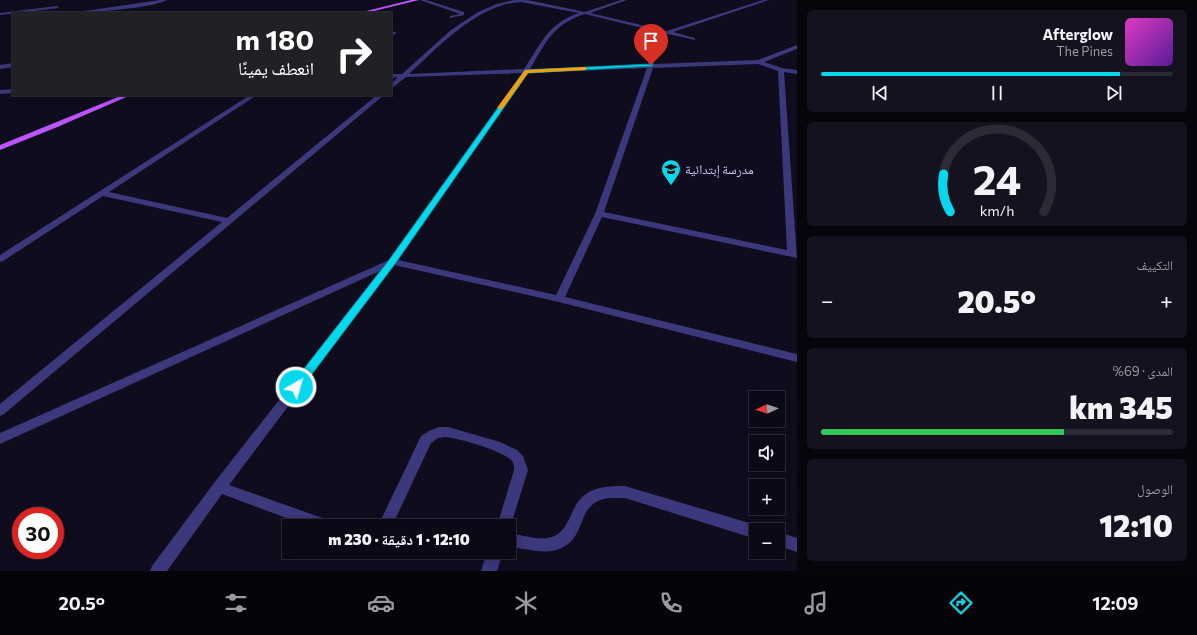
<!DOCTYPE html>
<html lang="ar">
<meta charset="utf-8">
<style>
:root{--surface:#0b0916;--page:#14121f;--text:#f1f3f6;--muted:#9a9aa1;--line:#2b2a35;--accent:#06d8ee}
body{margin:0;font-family:Commissioner,"Noto Naskh Arabic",sans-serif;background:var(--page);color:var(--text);direction:rtl;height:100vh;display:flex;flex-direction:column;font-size:15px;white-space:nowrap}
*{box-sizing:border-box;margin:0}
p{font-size:13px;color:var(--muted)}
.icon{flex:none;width:22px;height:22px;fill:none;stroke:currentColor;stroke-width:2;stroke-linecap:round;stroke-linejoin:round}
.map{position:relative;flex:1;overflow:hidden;direction:ltr}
.side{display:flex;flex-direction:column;gap:10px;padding:10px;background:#06050c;width:400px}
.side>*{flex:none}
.banner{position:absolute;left:12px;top:12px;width:380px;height:84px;border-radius:0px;box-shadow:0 2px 10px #0003,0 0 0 1px var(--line);direction:rtl;background:#202124;color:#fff;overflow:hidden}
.needle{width:26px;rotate:266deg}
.fabs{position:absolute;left:749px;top:391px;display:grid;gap:8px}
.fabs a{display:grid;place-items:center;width:36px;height:36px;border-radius:0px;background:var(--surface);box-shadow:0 2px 10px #0003,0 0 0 1px var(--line);font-size:20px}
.speed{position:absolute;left:12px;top:507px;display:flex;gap:8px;font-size:20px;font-weight:700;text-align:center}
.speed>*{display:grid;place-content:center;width:52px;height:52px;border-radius:50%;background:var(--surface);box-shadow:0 2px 10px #0003,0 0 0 1px var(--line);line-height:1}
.speed .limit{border:6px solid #d22;background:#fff;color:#111}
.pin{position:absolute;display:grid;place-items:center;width:34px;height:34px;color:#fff;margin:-41px -17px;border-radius:50% 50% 50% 0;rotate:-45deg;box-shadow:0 0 4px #0007}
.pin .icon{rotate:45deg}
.me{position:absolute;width:44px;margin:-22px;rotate:38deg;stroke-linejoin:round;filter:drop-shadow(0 0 3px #0008)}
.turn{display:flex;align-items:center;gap:14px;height:84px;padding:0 12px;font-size:18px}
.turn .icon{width:52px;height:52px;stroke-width:2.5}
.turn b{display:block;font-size:28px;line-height:34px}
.big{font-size:30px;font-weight:800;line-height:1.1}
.side .card{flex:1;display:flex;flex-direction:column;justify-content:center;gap:6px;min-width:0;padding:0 14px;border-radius:6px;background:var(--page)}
.side .dial{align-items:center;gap:0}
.dial svg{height:104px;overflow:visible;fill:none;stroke:var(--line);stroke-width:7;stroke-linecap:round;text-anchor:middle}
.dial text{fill:var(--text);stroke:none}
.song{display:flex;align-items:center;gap:12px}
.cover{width:48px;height:48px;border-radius:6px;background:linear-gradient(135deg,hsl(310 70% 55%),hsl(270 70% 35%))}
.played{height:4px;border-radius:2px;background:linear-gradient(90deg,var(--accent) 85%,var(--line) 85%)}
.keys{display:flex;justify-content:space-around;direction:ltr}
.heat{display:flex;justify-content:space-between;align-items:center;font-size:22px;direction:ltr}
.charge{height:6px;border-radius:3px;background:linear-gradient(90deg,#34c759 69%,var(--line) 0)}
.trip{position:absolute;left:282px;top:519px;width:234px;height:40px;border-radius:0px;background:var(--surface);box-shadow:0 2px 10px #0003,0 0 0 1px var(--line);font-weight:800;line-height:40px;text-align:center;direction:rtl}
.menu{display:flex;height:64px;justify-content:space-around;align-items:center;background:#040409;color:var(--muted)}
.menu .icon{width:28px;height:28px}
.menu .current{color:var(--accent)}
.menu b{font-size:18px;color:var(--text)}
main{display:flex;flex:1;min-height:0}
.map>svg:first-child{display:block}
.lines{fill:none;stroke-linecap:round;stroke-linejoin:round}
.minor{fill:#3b387c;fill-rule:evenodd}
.major{fill:#bc54fb;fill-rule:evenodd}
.route{fill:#06d8ee;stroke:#048c9b}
.slow{fill:#f59e0b}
.labels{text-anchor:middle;stroke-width:4;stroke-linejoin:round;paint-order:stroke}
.far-poi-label{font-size:13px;fill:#d0cbfe;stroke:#0f0c1e;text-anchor:start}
</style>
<main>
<section class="side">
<div class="card">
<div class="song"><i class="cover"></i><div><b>Afterglow</b><p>The Pines</p></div></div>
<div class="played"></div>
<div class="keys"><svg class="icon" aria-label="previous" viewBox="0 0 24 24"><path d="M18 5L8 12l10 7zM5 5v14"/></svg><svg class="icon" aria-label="pause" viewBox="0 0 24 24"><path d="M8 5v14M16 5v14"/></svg><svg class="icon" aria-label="next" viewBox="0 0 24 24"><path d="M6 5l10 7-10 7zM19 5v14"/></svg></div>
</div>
<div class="card dial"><svg viewBox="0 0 100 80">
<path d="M14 69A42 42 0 1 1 86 69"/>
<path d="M14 69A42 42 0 0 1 9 40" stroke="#06d8ee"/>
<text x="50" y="56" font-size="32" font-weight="700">24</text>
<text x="50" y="72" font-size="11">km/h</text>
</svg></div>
<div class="card"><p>التكييف</p>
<div class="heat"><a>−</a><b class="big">20.5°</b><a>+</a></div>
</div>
<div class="card"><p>المدى · 69%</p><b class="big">345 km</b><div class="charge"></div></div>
<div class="card"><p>الوصول</p><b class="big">12:10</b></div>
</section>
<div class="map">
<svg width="797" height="571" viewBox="0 0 797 571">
<rect width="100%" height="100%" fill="#0f0c1e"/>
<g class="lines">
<g class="minor">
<path d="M 160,0 L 167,0 C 153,8 89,13 71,13 Z"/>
<path d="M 420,0 L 426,0 L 464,12 L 464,15 L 450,18 L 450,16 L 460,14 Z"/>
<path d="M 514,0 L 527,0 L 585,12 L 621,0 L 627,0 L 590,13 L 667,31 L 763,0 L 769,0 L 673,32 L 695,38 L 695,40 L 668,34 C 655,42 654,51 654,64 L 758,60 L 797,45 L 797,49 L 764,62 L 782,68 L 797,70 L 797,74 L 784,72 L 797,258 L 602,217 L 565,297 L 797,354 L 797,362 L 559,302 L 394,265 L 229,485 L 331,521 L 333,526 L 308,526 L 222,494 L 167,571 L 150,571 L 152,566 L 214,483 L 380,271 L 0,444 L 0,433 L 389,260 L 522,73 L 406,77 L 391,89 L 391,84 L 398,77 L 391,78 L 391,74 L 402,74 L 451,30 L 478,12 L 497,4 ZM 521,2 L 579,13 C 548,23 541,44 524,69 L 409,74 C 437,48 464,19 500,6 C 507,3 514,3 521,2 ZM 585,14 L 663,33 C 650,40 648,51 648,65 L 530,69 C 547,41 552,25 585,14 ZM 758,64 L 778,71 L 787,250 L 604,212 L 653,68 ZM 647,68 L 595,214 L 556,295 L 398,260 L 528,73 Z"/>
<path d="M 57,6 L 59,8 L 0,15 L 0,13 Z"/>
<path d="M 391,32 L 395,32 L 397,33 L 391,36 Z"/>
<path d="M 13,63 L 13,67 L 0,69 L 0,65 Z"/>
<path d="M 13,89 L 13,93 L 0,94 L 0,90 Z"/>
<path d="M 250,95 L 257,95 L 109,192 L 227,218 L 377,95 L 384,95 L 4,414 L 0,416 L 0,404 L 222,222 L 103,196 L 3,261 L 0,262 L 0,255 Z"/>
<path d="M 439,427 L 448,427 L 500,442 L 517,450 L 523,456 L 528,470 L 509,531 L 509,526 L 497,526 L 514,470 C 514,467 514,464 512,461 C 504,451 458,438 445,437 L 438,438 L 431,443 L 392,526 L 378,526 L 421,436 L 429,431 Z"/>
<path d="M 625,486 L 756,525 L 761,527 L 763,530 L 756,530 L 756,539 L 625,498 C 616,498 606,497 598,501 C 575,512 587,544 552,551 C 538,553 523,548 509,547 L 509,533 C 522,535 539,541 552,537 C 571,531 570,504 586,494 C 597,486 612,486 625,486 Z"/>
<path d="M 778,532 L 797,538 L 797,552 L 778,546 Z"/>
<path d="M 487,552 L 503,552 L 497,571 L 481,571 Z"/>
</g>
<g class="major">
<path d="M 411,0 L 419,0 L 366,13 L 358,13 Z"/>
<path d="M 123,95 L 131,95 L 55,128 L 0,150 L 0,145 Z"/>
</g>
</g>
<path class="route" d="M 651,64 L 653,64 L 653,66 L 528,73 L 395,264 L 300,390 L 292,390 L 291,387 L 292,384 L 389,260 L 525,70 Z"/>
<path class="slow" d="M 584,67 L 586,67 L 586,70 L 528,73 L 502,109 L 497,108 L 525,70 Z"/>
<defs>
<g id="school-pin" transform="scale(1)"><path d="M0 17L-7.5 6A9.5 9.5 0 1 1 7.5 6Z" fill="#06d8ee" stroke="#0f0c1e"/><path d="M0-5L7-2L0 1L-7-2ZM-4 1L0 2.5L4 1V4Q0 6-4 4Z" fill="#111"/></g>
</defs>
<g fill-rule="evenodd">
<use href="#school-pin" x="671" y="169"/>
</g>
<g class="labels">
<g class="far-poi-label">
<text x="685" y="174">مدرسة إبتدائية</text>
</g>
</g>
</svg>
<div class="fabs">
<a><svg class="needle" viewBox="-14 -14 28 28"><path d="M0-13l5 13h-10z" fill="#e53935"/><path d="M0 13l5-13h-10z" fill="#9a9aa1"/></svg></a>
<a><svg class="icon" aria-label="sound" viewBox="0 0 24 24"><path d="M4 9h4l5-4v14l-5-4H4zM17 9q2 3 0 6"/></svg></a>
<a>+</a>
<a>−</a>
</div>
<div class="speed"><div class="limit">30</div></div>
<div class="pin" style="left:651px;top:65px;background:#d93025"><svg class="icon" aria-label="arrive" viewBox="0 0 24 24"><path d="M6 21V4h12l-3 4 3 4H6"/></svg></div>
<svg class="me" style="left:296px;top:387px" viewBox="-20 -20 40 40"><circle r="17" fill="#06d8ee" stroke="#fff" stroke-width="3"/><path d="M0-11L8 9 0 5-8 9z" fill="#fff"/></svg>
<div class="trip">12:10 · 1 دقيقة · 230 m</div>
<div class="banner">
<div class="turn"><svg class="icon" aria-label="right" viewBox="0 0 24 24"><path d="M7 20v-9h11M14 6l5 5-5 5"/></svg><div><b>180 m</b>انعطف يمينًا</div></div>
</div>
</div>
</main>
<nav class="menu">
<b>12:09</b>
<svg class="icon current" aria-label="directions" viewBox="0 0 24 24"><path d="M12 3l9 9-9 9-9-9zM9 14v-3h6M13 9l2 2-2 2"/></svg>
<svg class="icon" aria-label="music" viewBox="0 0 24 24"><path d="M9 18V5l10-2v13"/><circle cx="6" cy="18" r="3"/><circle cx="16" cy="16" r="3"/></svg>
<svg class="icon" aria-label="phone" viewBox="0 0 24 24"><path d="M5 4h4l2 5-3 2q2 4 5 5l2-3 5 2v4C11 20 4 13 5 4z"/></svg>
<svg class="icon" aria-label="climate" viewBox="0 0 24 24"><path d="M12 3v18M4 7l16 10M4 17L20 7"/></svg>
<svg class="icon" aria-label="car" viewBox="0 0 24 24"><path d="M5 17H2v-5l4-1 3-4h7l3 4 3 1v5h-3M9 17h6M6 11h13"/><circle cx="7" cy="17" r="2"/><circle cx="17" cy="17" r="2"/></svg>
<svg class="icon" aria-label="filters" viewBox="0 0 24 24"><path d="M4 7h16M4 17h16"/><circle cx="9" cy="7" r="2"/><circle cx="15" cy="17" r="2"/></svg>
<b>20.5°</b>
</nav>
